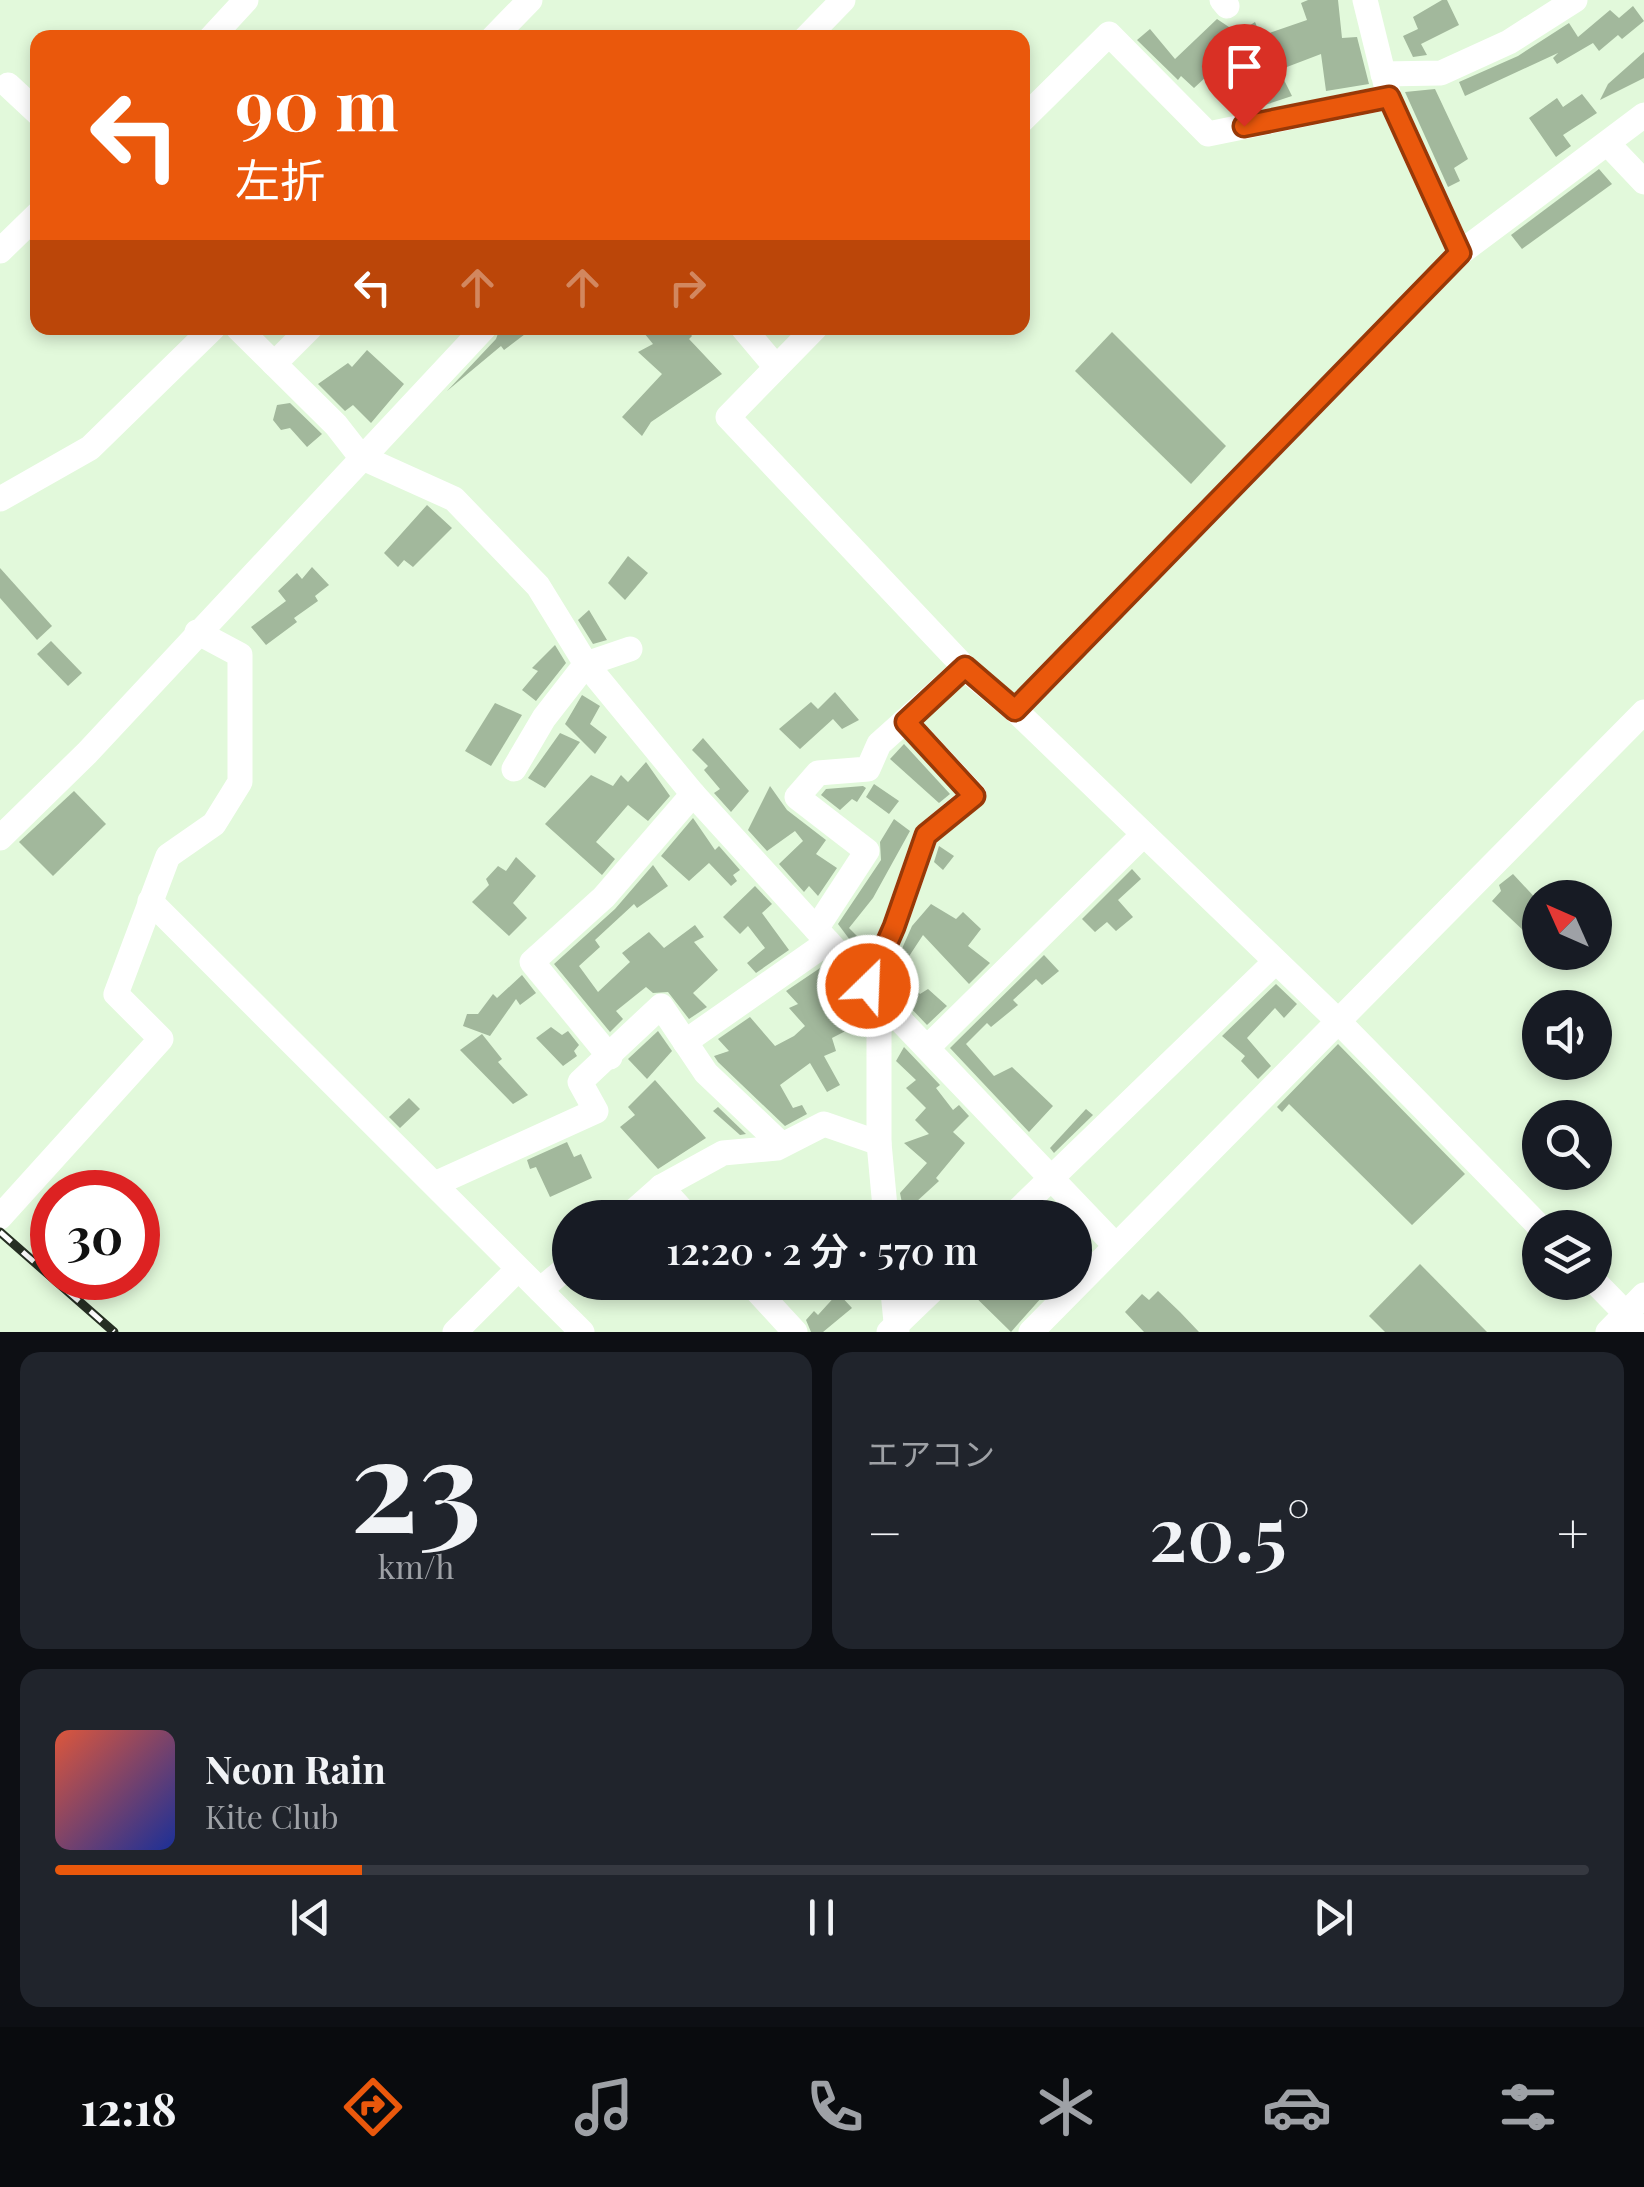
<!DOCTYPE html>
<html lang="ja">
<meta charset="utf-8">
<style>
:root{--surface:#171b24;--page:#20242c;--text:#f1f3f6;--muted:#9ea1a6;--line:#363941;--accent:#ea580c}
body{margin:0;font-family:"Playfair Display","Noto Sans JP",serif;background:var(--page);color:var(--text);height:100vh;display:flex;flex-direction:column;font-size:38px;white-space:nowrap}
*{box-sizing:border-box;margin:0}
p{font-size:32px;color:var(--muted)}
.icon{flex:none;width:55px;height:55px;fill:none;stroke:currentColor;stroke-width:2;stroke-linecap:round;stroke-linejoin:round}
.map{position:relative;height:1332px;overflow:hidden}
.side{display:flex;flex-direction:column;gap:20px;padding:20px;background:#0d0f14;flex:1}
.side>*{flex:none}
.banner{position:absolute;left:30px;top:30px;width:1000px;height:305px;border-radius:20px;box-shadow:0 5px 15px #0003;background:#ea580c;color:#fff;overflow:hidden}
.needle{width:65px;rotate:315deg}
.buttons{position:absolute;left:1522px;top:880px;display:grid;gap:20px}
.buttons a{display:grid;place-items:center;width:90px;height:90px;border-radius:50%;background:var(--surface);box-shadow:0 5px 15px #0003;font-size:50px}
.speed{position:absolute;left:30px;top:1170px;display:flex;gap:20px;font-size:50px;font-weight:700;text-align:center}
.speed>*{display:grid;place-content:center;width:130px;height:130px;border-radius:50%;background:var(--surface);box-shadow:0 5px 15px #0003;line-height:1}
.speed .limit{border:15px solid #d22;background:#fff;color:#111}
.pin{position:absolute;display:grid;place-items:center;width:85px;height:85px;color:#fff;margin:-102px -42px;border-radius:50% 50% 50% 0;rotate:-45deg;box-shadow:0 0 10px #0007}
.pin .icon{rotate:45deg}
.me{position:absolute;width:110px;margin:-55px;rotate:24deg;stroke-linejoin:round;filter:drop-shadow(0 0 8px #0008)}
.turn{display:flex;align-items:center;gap:35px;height:210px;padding:0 40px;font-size:45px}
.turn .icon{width:130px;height:130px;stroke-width:2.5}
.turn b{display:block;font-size:70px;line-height:85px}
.lanes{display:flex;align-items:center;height:95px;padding:0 40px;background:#0003;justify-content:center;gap:50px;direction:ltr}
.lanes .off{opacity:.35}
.big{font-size:75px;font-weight:600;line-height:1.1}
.side .tile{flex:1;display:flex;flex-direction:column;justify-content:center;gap:15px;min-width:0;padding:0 35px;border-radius:20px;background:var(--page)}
.side .dial{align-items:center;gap:0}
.dial b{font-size:130px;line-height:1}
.song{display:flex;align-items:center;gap:30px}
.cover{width:120px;height:120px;border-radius:15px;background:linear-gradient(135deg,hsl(10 70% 55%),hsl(230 70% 35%))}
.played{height:10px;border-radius:5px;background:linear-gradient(90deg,var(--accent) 20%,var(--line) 20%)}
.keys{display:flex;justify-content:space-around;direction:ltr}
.heat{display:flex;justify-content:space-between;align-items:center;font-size:55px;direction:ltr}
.side .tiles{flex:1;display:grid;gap:20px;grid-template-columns:1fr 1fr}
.tile:last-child{grid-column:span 2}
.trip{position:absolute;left:552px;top:1200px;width:540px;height:100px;border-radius:50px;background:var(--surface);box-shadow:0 5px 15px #0003;font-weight:600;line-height:100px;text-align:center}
.dock{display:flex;height:160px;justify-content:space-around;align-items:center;background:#090b0e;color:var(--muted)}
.dock .icon{width:70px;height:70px}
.dock .active{color:var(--accent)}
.dock b{font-size:45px;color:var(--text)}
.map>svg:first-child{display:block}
.building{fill:#a2b89c}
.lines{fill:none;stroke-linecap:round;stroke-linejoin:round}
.minor{stroke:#fff;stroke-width:25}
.rail-casing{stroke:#262f23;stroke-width:9}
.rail{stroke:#fefefe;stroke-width:5;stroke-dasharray:15;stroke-linecap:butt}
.route-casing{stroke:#983908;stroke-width:25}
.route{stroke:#ea580c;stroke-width:18}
</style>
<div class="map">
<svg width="1644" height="1332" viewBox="0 0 1644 1332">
<rect width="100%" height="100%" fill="#e2f9db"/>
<g class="building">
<path d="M 1308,0 L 1338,0 L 1342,38 L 1357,37 L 1369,84 L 1326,91 L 1321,54 L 1279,70 L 1292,96 L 1259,107 L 1232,53 L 1194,88 L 1181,76 L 1178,80 L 1137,40 L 1150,29 L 1175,59 L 1217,19 L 1238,33 L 1255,22 L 1261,36 L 1307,20 L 1301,3 Z"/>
<path d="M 1442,0 L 1447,0 L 1459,25 L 1421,44 L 1427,55 L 1413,57 L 1403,36 L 1418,29 L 1413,17 Z"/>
<path d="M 1633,6 L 1644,21 L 1622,39 L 1618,35 L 1599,51 L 1593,43 L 1557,64 L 1553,58 L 1558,53 L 1465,96 L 1459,82 L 1518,56 L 1569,23 L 1578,37 L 1610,10 L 1619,18 Z"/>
<path d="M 1644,52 L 1644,78 L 1600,100 L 1608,84 Z"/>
<path d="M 1435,89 L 1468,159 L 1454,168 L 1460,181 L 1448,187 L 1405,92 Z"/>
<path d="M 1582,94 L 1597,113 L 1563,135 L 1571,146 L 1556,157 L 1529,118 L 1557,98 L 1563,107 Z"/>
<path d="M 1599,169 L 1612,184 L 1522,249 L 1511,235 Z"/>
<path d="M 500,328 L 533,328 L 504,350 L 501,346 L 447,391 L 496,339 Z"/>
<path d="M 640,328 L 686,328 L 692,336 L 689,339 L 722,374 L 651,422 L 642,436 L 622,417 L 662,374 L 638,352 L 653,344 Z"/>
<path d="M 1112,332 L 1226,446 L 1191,484 L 1075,371 Z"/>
<path d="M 367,350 L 404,384 L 371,423 L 353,405 L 345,411 L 318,384 L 348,363 L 352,367 Z"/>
<path d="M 290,403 L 322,434 L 307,447 L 290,428 L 281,430 L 273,420 L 277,405 Z"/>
<path d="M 427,505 L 452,528 L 413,567 L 404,560 L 398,567 L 384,553 Z"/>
<path d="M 628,556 L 648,573 L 625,600 L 608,583 Z"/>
<path d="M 312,567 L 329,585 L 315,596 L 318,601 L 294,618 L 297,622 L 266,645 L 251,627 L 286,601 L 278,591 L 297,573 L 302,579 Z"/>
<path d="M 0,568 L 52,626 L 37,640 L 0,598 Z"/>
<path d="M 589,610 L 607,640 L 593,644 L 578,620 Z"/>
<path d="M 51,641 L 82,673 L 68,686 L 37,654 Z"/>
<path d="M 555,645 L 566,663 L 536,701 L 522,690 L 538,671 L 532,668 Z"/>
<path d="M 835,692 L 859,720 L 842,729 L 833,719 L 800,749 L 779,729 L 811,702 L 818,709 Z"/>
<path d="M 582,695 L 600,706 L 590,724 L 607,737 L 595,754 L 565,724 Z"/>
<path d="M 495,703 L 522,715 L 491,766 L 465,751 Z"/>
<path d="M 560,733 L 580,742 L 545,788 L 528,778 Z"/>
<path d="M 703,738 L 749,791 L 731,812 L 714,793 L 720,789 L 704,770 L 708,766 L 692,750 Z"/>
<path d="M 904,744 L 950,794 L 939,803 L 890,759 Z"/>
<path d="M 646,762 L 670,796 L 648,821 L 628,805 L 596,842 L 615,859 L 602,875 L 545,824 L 591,775 L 613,786 L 621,775 L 628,782 Z"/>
<path d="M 874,784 L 899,801 L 889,814 L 866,797 Z"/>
<path d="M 770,786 L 787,810 L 826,840 L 816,854 L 837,868 L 818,896 L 809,886 L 804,892 L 779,864 L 803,841 L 795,831 L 767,851 L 748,830 Z"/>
<path d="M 863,786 L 866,788 L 857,802 L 852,799 L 840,810 L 821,795 L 826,789 Z"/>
<path d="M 74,791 L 106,824 L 53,876 L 19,842 Z"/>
<path d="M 693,818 L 715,850 L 719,846 L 740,870 L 733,875 L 737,881 L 731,886 L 709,863 L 689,881 L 661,856 Z"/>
<path d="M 894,819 L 910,831 L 873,898 L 849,928 L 863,942 L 856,948 L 838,924 L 881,860 L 880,842 Z"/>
<path d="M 939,846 L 954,856 L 943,870 L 934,862 Z"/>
<path d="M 516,857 L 536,876 L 513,903 L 527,918 L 509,936 L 472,902 L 489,885 L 486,879 L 498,866 L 506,871 Z"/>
<path d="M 653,865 L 668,886 L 637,908 L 634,904 L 595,940 L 600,947 L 579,966 L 598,992 L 630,962 L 622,953 L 649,932 L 664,948 L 695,925 L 704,937 L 694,942 L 718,970 L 693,993 L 707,1007 L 689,1019 L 668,992 L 653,993 L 646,987 L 616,1011 L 623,1019 L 610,1032 L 554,964 L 615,909 Z"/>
<path d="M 1132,869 L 1141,879 L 1118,900 L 1133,917 L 1116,931 L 1107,922 L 1095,932 L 1082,919 Z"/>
<path d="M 1513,874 L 1540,903 L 1540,946 L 1492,901 L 1501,891 L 1499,885 Z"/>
<path d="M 755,886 L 772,904 L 762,913 L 789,950 L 756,973 L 747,963 L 765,948 L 748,926 L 740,934 L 723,917 Z"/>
<path d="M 931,904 L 956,919 L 963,912 L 981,929 L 968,946 L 990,963 L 969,984 L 923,935 L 898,973 L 892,971 L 912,926 Z"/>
<path d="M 1044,955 L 1059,971 L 1042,985 L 1036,979 L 1013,1000 L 1018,1005 L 991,1027 L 987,1023 L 966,1044 L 994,1076 L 1012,1067 L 1053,1106 L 1029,1132 L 950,1048 Z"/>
<path d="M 826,964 L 856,999 L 863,1022 L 832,1038 L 836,1051 L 824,1056 L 840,1085 L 827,1092 L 810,1063 L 780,1085 L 793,1108 L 802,1105 L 807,1114 L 785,1126 L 718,1062 L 714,1056 L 729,1051 L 718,1039 L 750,1017 L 775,1046 L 794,1036 L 805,1026 L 789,1008 L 798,1004 L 786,991 Z"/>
<path d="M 522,975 L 536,993 L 520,1005 L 516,999 L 490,1036 L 463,1026 L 467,1014 L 478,1014 L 493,994 L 497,998 Z"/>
<path d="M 902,975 L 920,994 L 928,989 L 947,1006 L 927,1025 L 889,985 Z"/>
<path d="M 1276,984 L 1297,1004 L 1284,1018 L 1275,1008 L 1247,1038 L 1271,1066 L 1258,1079 L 1241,1061 L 1245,1056 L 1222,1036 Z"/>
<path d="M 551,1027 L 562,1035 L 568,1031 L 579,1045 L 574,1051 L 577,1056 L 563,1066 L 536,1038 Z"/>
<path d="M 658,1031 L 672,1051 L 647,1079 L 628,1059 Z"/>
<path d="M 482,1034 L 502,1059 L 498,1062 L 528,1095 L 513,1104 L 460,1050 Z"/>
<path d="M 1338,1044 L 1465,1174 L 1412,1225 L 1289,1104 L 1282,1112 L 1277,1107 Z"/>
<path d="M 904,1047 L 940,1085 L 936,1088 L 953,1110 L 959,1105 L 969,1116 L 953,1132 L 965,1143 L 936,1178 L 939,1181 L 904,1213 L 900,1193 L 927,1163 L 904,1143 L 929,1134 L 915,1120 L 926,1108 L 906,1088 L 916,1080 L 896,1061 Z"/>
<path d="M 655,1080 L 706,1138 L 658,1169 L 620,1127 L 635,1115 L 628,1107 Z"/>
<path d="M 409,1098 L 420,1109 L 400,1128 L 389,1117 Z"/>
<path d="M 718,1107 L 746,1134 L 740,1135 L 713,1111 Z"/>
<path d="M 1086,1109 L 1093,1115 L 1054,1153 L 1050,1148 Z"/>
<path d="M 567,1142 L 574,1157 L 581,1154 L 592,1178 L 550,1197 L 536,1167 L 530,1169 L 527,1160 Z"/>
<path d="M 1051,1201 L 1064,1215 L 1034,1218 Z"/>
<path d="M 1420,1264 L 1487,1332 L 1385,1332 L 1369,1316 Z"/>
<path d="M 960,1282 L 1044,1282 L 1036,1291 L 1042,1297 L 1011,1332 Z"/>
<path d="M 1158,1291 L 1180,1312 L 1199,1332 L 1144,1332 L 1125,1312 L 1142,1294 L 1149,1300 Z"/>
<path d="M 838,1293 L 852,1308 L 823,1332 L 811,1332 L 806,1320 L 814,1311 L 818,1315 Z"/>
</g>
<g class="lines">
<g class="minor">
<path d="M 1222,0 L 1227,6"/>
<path d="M 1365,0 L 1389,97 L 1460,253"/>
<path d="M 211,38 L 246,0"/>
<path d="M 493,38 L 530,0"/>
<path d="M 806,38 L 843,0"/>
<path d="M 1383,74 L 1441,73 L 1509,42 L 1575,0"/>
<path d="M 8,85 L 38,113"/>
<path d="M 1022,120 L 1109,34 L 1208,134 L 1389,97"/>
<path d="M 1608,144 L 1644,182"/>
<path d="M 0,251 L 38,214"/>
<path d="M 238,328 L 336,425 L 361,457 L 454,499 L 538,586 L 586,664 L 693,794 L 879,998 L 1115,1245"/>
<path d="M 743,328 L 776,367"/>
<path d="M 815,328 L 728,417 L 969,672 L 1015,710 L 1336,1019 L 1541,1228"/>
<path d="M 274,364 L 310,328"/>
<path d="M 0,499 L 90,448 L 213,328"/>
<path d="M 1015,710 L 1460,253 L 1644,115"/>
<path d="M 514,769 L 544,718 L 586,664 L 630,649"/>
<path d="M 0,838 L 87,753 L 484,328"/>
<path d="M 150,901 L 582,1332"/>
<path d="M 816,929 L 867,851 L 797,797 L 818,773 L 868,769 L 879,744 L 965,667"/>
<path d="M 868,986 L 894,927 L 926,835 L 974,795 L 906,722"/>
<path d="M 879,998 L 879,1143 L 886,1218"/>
<path d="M 685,1042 L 828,942"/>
<path d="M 927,1048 L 1143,835"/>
<path d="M 610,1057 L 532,962 L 604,897 L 693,794"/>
<path d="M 435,1184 L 596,1111 L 580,1082 L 661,1006 L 706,1073 L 782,1145"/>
<path d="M 661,1187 L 689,1218"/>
<path d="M 0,1217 L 161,1039 L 116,994 L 168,856 L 214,824 L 240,782 L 240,655 L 197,632"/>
<path d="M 626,1218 L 661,1187 L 723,1153 L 777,1148 L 824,1124 L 879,1143"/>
<path d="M 1010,1218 L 1274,963"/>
<path d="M 749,1282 L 795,1332"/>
<path d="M 892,1282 L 897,1332"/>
<path d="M 1595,1282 L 1644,1332"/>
<path d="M 540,1290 L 570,1265"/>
<path d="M 455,1332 L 518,1269"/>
<path d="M 889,1332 L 941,1282"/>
<path d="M 1031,1332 L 1644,712"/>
<path d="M 1608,1332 L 1644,1295"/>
</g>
<g class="rail-casing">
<path id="rail" d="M 0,1232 L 114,1332"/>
</g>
<use href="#rail" class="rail"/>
</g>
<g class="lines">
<g class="route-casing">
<path id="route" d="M 868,986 L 894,927 L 926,835 L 974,796 L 906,722 L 965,667 L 1015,710 L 1460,253 L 1389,97 L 1244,126"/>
</g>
<use href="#route" class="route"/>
</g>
</svg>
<div class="buttons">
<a><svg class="needle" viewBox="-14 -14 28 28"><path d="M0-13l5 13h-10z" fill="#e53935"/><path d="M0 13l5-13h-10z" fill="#9ea1a6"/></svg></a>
<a><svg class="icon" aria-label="sound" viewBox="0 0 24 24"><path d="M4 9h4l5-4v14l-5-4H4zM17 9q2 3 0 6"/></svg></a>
<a><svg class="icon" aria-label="search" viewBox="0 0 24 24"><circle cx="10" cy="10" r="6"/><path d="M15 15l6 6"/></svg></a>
<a><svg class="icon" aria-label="layers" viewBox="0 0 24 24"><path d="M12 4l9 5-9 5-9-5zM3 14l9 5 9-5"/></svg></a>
</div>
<div class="speed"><div class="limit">30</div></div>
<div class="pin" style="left:1244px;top:126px;background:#d93025"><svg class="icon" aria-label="arrive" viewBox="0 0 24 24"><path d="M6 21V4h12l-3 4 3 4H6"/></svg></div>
<svg class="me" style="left:868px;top:986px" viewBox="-20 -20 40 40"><circle r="17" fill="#ea580c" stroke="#fff" stroke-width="3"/><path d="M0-11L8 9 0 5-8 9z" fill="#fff"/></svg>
<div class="trip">12:20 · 2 分 · 570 m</div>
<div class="banner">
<div class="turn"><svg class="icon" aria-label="left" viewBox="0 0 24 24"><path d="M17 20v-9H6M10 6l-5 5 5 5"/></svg><div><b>90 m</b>左折</div></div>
<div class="lanes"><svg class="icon" aria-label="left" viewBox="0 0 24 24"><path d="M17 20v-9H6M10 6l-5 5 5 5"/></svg><svg class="icon off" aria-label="ahead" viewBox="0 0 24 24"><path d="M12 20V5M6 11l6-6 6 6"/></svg><svg class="icon off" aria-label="ahead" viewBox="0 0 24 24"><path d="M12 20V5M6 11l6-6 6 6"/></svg><svg class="icon off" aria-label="right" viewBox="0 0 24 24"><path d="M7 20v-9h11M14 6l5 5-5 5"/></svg></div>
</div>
</div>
<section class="side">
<div class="tiles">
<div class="tile dial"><b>23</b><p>km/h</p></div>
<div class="tile"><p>エアコン</p>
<div class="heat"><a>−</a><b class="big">20.5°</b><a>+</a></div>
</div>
<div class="tile">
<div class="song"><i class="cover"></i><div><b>Neon Rain</b><p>Kite Club</p></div></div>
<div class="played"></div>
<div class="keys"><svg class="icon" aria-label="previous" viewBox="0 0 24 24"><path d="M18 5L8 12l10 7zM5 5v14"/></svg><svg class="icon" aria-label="pause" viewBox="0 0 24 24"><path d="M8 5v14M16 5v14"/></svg><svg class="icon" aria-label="next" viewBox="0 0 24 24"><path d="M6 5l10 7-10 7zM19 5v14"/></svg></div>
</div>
</div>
</section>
<nav class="dock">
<b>12:18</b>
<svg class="icon active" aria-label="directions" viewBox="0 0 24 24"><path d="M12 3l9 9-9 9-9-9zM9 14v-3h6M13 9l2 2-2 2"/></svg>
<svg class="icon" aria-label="music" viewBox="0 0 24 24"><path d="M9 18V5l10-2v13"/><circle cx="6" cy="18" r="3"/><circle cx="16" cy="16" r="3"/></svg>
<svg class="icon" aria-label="phone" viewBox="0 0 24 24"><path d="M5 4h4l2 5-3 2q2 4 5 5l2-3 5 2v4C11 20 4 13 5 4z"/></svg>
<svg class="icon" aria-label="climate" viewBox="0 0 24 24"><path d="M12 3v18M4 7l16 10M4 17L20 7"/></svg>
<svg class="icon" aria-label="car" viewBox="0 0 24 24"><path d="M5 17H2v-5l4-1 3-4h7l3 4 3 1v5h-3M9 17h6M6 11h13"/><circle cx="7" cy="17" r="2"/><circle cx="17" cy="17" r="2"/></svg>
<svg class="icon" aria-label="filters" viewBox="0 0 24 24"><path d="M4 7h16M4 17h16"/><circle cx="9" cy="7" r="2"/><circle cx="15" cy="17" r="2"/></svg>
</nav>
